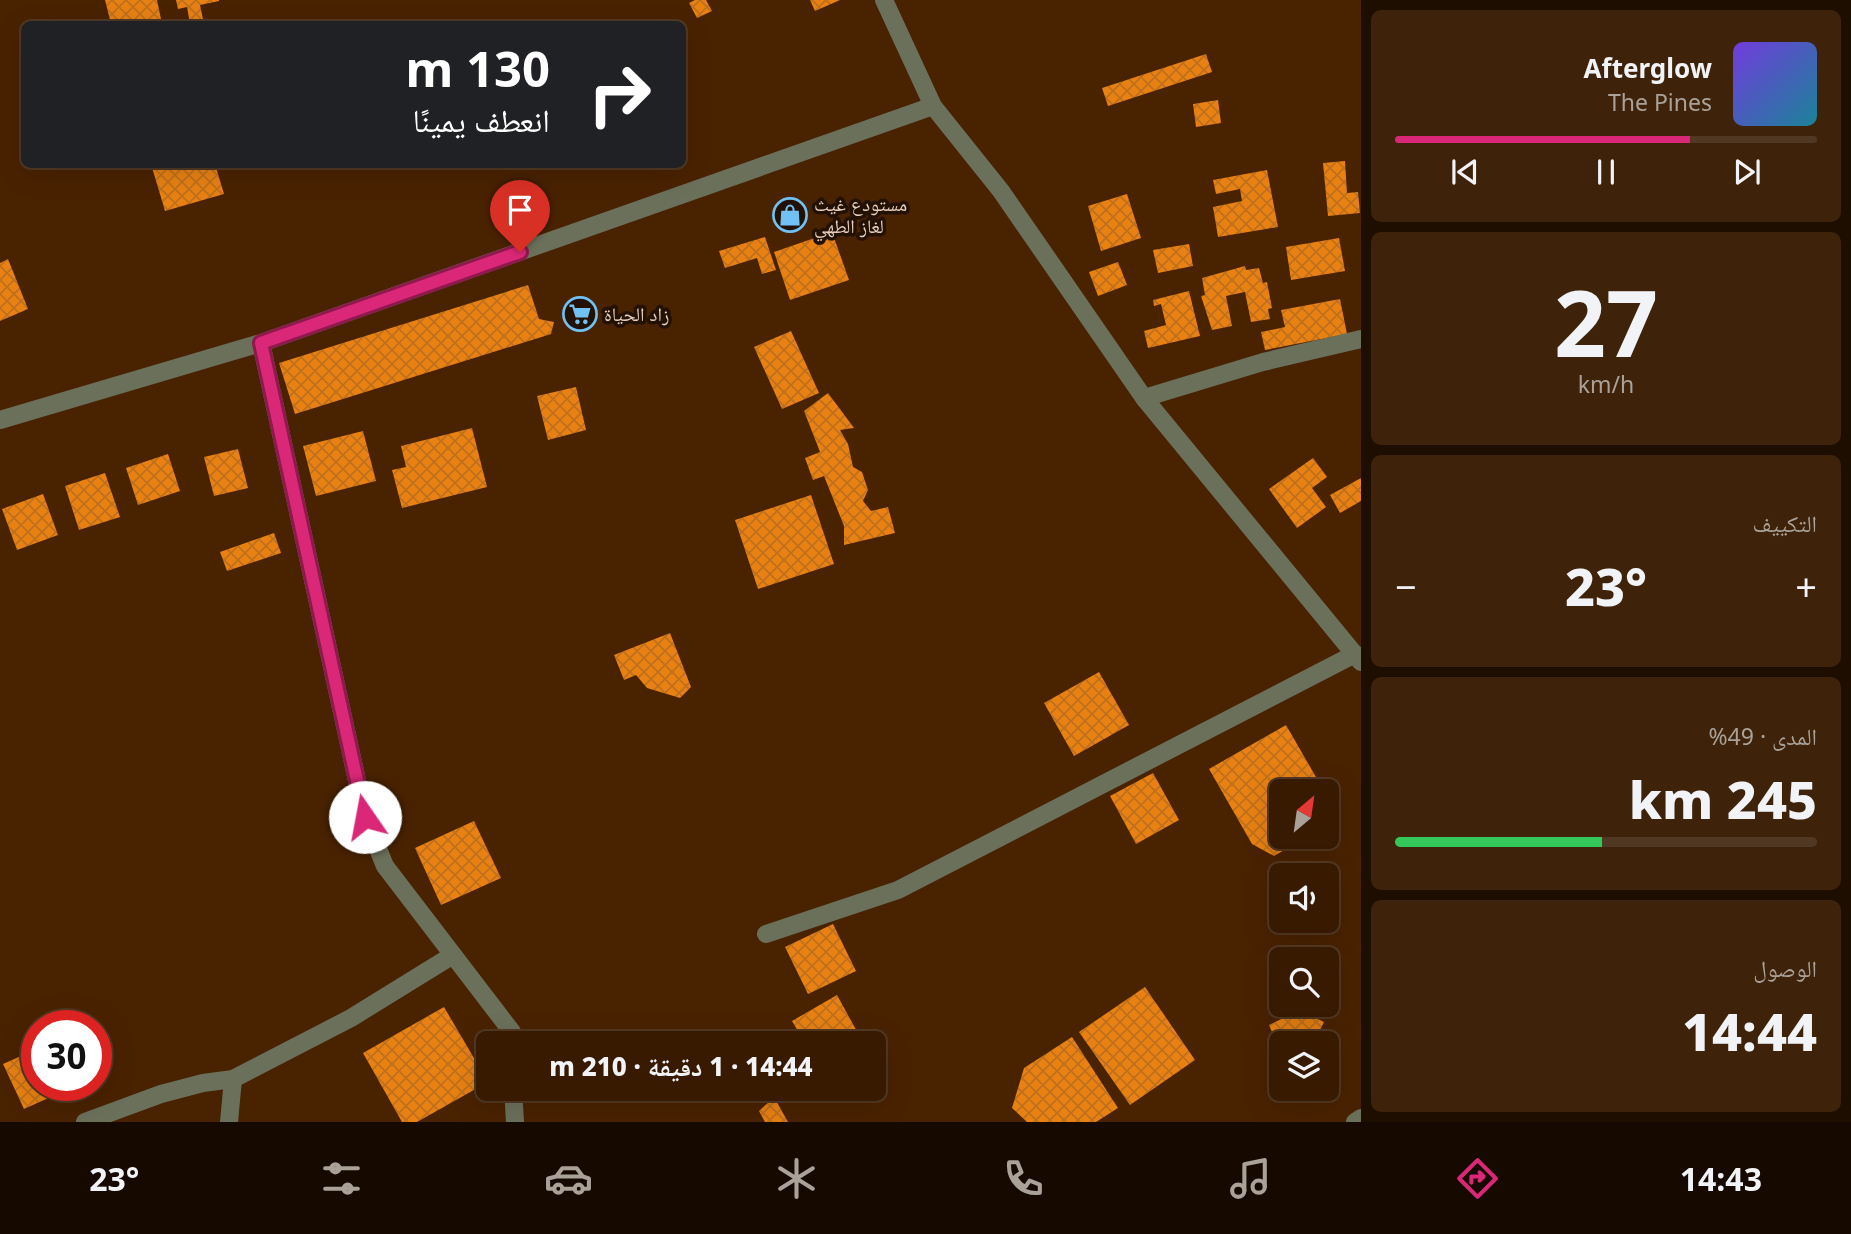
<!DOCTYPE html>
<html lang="ar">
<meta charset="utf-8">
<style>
:root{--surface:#371a00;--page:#3e230a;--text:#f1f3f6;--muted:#aaa199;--line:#513822;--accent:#db2777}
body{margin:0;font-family:"Noto Sans","Noto Naskh Arabic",sans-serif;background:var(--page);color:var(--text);direction:rtl;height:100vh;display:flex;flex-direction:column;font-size:26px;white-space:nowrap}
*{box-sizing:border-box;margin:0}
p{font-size:23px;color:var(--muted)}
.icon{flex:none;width:38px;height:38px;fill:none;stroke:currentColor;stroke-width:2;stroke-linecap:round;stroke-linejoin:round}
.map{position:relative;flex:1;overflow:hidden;direction:ltr}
.sheet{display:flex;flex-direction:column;gap:10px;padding:10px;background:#1e0e00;width:490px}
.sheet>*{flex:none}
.top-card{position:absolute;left:21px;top:21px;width:665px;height:147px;border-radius:10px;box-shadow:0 7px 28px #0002,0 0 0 2px var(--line);direction:rtl;background:#202124;color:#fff;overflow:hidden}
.needle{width:46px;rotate:29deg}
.tools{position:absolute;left:1269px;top:779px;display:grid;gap:14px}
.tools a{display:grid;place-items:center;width:70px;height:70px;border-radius:10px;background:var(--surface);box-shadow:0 7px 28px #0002,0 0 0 2px var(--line);font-size:35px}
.speed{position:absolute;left:21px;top:1010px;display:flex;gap:14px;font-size:35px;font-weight:700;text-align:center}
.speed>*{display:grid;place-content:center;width:91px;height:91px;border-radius:50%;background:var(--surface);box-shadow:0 7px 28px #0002,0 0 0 2px var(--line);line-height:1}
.speed .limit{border:10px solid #d22;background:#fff;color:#111}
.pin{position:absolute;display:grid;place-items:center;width:60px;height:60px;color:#fff;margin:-72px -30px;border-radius:50% 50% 50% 0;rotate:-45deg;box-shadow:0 0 7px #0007}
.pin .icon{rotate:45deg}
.me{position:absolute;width:77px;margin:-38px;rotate:348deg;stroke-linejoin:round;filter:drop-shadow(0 0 5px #0008)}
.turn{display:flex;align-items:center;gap:24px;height:147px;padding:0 21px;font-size:32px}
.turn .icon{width:91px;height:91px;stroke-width:2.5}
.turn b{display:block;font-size:49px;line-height:60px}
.big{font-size:52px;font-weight:800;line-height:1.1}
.sheet .widget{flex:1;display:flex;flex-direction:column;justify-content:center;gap:10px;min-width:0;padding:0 24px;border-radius:10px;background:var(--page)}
.sheet .dial{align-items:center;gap:0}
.dial b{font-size:91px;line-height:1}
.song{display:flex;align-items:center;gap:21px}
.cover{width:84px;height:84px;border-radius:10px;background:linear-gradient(135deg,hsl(260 70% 55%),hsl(190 70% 35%))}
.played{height:7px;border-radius:4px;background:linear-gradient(90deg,var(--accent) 70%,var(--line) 70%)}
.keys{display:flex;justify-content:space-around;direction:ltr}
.heat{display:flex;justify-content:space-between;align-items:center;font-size:38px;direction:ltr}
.charge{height:10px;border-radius:5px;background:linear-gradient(90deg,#34c759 49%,var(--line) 0)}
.trip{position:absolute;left:476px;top:1031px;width:410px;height:70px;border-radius:10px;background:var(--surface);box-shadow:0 7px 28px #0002,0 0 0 2px var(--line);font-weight:800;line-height:70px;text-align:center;direction:rtl}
.dock{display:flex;height:112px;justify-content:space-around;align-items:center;background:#160a00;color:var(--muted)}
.dock .icon{width:49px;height:49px}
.dock .selected{color:var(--accent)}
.dock b{font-size:32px;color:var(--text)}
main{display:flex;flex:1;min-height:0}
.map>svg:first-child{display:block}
.building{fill:url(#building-cross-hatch)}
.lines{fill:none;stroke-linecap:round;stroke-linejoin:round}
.minor{stroke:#6b705a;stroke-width:18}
.route-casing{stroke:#8e194d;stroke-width:18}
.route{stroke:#db2777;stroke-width:12}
.labels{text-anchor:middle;stroke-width:7;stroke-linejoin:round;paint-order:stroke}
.poi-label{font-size:19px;fill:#e9d0be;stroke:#231204;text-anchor:start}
</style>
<main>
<section class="sheet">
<div class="widget">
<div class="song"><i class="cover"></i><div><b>Afterglow</b><p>The Pines</p></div></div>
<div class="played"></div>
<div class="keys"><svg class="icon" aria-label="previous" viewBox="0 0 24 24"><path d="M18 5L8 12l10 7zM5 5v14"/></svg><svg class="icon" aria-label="pause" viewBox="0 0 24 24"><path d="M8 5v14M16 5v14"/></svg><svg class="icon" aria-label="next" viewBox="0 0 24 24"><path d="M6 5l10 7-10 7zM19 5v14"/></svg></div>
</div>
<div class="widget dial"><b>27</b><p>km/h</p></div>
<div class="widget"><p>التكييف</p>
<div class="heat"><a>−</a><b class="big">23°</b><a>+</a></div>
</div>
<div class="widget"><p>المدى · 49%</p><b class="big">245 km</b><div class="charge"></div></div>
<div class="widget"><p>الوصول</p><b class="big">14:44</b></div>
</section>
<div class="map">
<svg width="1361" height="1122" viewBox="0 0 1361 1122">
<defs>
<pattern id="building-cross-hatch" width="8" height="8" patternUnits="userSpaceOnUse" patternTransform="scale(1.75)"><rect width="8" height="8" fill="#e88112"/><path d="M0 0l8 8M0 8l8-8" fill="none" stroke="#c0701c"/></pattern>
</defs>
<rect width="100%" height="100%" fill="#492200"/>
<g class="building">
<path d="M 105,0 L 157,0 L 162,24 L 111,24 Z"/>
<path d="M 176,0 L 219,0 L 219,1 L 200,5 L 204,24 L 190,24 L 187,7 L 178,9 Z"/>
<path d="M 695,0 L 706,0 L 712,11 L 697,18 L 689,3 Z"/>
<path d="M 810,0 L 840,0 L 815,11 Z"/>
<path d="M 1206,54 L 1212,72 L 1108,106 L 1102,88 Z"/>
<path d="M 1218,100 L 1221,123 L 1196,127 L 1193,104 Z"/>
<path d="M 1345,161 L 1347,193 L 1358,192 L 1360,213 L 1328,216 L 1323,163 Z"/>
<path d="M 151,164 L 215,164 L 224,194 L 165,211 Z"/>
<path d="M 1267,170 L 1278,227 L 1218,237 L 1213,207 L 1242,201 L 1240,189 L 1216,194 L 1213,180 Z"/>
<path d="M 1127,194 L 1141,238 L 1101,251 L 1088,206 Z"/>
<path d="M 832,232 L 849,280 L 790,300 L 774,252 Z"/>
<path d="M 765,237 L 776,270 L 762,274 L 757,258 L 725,268 L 719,251 Z"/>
<path d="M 1339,238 L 1345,271 L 1291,280 L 1286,247 Z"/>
<path d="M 1189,244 L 1193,266 L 1158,273 L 1153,250 Z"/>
<path d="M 8,259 L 28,309 L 0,321 L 0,263 Z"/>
<path d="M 1118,262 L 1127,285 L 1098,296 L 1089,272 Z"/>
<path d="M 1245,266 L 1246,270 L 1259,268 L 1263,283 L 1267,282 L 1272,308 L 1268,309 L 1270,319 L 1251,322 L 1245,292 L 1226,296 L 1232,326 L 1212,330 L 1201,296 L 1205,295 L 1202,278 Z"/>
<path d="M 528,285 L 539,319 L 554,322 L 551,334 L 295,414 L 279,363 Z"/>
<path d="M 1189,291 L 1200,336 L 1148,348 L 1144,331 L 1166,325 L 1161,304 L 1154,306 L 1153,300 Z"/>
<path d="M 1340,299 L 1347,334 L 1265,350 L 1261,332 L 1285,327 L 1281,310 Z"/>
<path d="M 791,331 L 819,393 L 782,409 L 754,347 Z"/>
<path d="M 576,387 L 586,430 L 548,440 L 537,396 Z"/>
<path d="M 828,393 L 854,428 L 840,430 L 848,444 L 853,467 L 862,472 L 868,490 L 863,501 L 871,511 L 888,507 L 895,533 L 844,545 L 844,526 L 824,476 L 813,480 L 805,458 L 820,452 L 804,411 Z"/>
<path d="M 472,428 L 487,487 L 402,508 L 392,470 L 406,467 L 401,446 Z"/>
<path d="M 363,431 L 376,481 L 316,496 L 303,446 Z"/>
<path d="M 238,449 L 248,488 L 214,496 L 204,457 Z"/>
<path d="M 168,454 L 180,491 L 138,505 L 126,468 Z"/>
<path d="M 1313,458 L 1327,477 L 1312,488 L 1326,507 L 1297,528 L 1269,489 Z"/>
<path d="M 105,473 L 120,517 L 79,530 L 65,486 Z"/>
<path d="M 1361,478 L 1361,501 L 1340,513 L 1330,495 Z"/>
<path d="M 43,494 L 58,535 L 17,550 L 2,509 Z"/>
<path d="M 811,495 L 834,564 L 758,589 L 735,520 Z"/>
<path d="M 274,533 L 281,553 L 227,571 L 220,552 Z"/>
<path d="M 670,633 L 691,687 L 680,698 L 647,688 L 636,675 L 624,680 L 614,655 Z"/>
<path d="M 1099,672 L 1129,725 L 1074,756 L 1044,703 Z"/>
<path d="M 1286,725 L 1324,791 L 1281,791 L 1281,836 L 1308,836 L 1274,856 L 1252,844 L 1209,769 Z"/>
<path d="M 1153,773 L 1179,820 L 1136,844 L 1110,796 Z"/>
<path d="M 1326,796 L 1340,819 L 1326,826 Z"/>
<path d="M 474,821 L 501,878 L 441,905 L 415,848 Z"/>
<path d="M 833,924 L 856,971 L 808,994 L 785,947 Z"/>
<path d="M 1145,987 L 1195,1060 L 1130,1105 L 1079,1032 Z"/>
<path d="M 837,995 L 860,1037 L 849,1043 L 805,1043 L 792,1021 Z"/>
<path d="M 444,1007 L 488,1082 L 417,1122 L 402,1122 L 363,1053 Z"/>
<path d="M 1300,1010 L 1324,1022 L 1317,1036 L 1321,1043 L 1291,1043 L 1290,1041 L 1281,1043 L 1278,1046 L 1269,1025 Z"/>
<path d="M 1072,1037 L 1118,1108 L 1096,1122 L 1027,1122 L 1012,1108 L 1024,1068 Z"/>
<path d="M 37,1049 L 37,1085 L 72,1085 L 73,1087 L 24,1109 L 3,1064 Z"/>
<path d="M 774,1097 L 788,1122 L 765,1122 L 759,1111 Z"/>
</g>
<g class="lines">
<g class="minor">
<path d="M 884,0 L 933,106 L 1001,191 L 1144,398 L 1361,662"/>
<path d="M 261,343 L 365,817 L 385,866 L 512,1032 L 515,1043"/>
<path d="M 1144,398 L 1263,362 L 1361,339"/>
<path d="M 0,420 L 261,343 L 933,106"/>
<path d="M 766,934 L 898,890 L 1355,654"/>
<path d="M 513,1088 L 515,1122"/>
<path d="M 85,1122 L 161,1094 L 203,1083 L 233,1079 L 351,1018 L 453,955"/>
<path d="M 229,1122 L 233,1079"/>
<path d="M 1355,1122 L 1361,1118"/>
</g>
</g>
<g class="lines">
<g class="route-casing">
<path id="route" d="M 365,817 L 261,343 L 520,252"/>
</g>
<use href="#route" class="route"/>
</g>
<defs>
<g id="shop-ring" transform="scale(1.75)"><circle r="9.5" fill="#231204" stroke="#71c1f4" stroke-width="1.5"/><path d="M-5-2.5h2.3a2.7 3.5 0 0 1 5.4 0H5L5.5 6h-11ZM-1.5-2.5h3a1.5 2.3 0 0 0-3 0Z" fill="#71c1f4"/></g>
<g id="supermarket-ring" transform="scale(1.75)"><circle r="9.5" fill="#231204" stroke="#71c1f4" stroke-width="1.5"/><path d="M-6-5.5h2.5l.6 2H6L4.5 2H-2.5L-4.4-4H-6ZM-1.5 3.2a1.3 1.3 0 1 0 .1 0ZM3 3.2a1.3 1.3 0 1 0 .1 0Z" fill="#71c1f4"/></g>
</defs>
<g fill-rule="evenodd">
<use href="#shop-ring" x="790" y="215"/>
<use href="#supermarket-ring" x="580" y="314"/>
</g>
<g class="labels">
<g class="poi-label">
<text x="814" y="211">مستودع غيث<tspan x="814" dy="22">لغاز الطهي</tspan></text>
<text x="604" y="321">زاد الحياة</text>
</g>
</g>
</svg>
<div class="tools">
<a><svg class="needle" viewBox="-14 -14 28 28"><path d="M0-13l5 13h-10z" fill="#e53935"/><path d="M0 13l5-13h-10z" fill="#aaa199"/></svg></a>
<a><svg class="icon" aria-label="sound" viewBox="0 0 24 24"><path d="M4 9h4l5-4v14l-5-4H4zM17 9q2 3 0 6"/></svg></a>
<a><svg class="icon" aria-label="search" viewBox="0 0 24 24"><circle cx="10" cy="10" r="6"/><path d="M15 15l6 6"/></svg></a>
<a><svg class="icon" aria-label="layers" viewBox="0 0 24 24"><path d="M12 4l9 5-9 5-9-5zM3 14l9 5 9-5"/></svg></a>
</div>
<div class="speed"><div class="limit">30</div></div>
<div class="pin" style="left:520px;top:252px;background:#d93025"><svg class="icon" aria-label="arrive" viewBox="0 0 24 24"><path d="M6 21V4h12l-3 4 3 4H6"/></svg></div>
<svg class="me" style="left:365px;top:817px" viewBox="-20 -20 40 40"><circle r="19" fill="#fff"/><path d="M0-13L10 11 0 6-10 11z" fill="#db2777"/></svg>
<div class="trip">14:44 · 1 دقيقة · 210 m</div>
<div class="top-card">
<div class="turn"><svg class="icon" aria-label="right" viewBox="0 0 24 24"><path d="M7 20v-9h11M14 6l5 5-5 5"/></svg><div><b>130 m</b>انعطف يمينًا</div></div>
</div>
</div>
</main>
<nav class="dock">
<b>14:43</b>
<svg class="icon selected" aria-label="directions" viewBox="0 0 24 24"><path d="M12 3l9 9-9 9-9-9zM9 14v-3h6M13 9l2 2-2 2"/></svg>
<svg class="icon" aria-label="music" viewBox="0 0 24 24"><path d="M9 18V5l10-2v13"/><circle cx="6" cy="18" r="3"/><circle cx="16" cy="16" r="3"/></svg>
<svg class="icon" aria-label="phone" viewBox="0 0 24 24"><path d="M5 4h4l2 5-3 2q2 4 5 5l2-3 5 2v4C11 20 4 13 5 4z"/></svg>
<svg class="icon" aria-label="climate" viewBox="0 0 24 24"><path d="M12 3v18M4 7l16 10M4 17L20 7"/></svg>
<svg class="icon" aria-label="car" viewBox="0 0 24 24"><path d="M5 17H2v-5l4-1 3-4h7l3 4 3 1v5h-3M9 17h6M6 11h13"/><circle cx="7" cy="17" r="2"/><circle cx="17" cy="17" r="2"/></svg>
<svg class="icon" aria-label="filters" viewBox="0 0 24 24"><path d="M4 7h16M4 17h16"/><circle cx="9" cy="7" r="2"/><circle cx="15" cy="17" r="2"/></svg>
<b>23°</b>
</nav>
